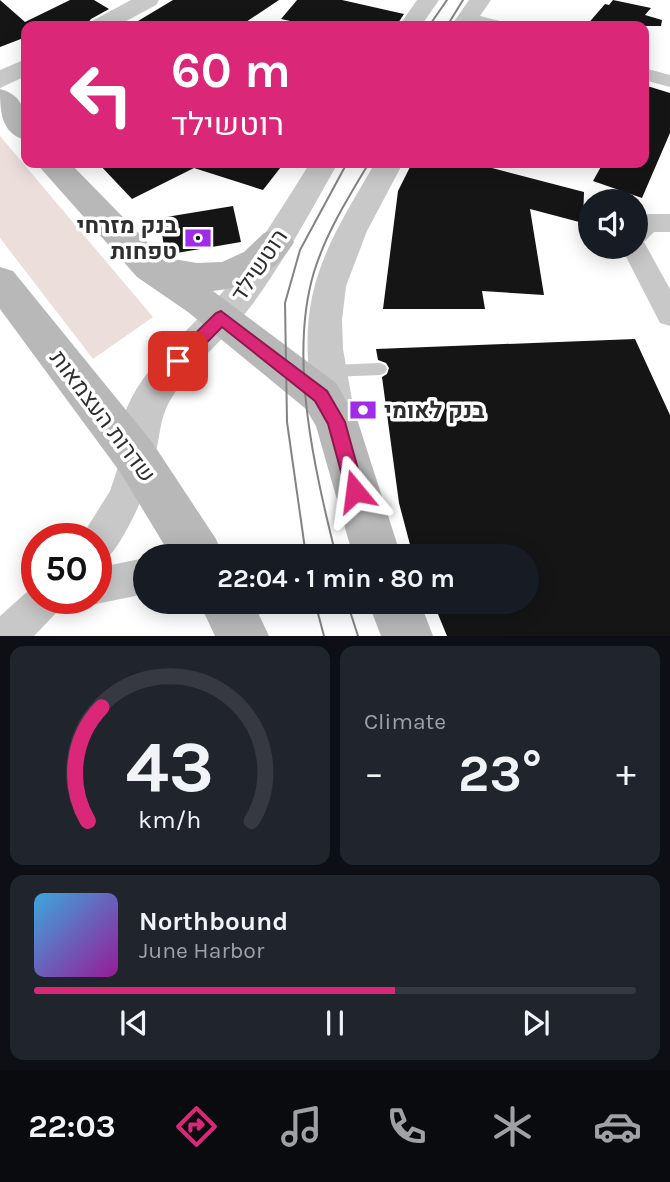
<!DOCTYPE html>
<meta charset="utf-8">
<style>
:root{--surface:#171b24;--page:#20242c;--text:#f1f3f6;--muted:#9ea1a6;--line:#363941;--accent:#db2777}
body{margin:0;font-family:Karla,Heebo,sans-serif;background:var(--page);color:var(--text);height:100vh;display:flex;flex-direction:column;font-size:26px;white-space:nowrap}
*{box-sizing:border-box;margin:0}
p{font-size:23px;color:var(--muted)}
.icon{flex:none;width:38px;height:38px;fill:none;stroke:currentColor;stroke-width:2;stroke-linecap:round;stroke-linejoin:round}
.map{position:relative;height:636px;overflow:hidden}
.details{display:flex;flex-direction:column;gap:10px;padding:10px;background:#0d0f14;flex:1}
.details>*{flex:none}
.banner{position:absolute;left:21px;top:21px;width:628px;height:147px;border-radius:14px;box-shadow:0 4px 18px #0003;background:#db2777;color:#fff;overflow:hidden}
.buttons{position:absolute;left:578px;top:189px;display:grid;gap:14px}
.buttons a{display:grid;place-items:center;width:70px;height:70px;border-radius:50%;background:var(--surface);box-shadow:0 4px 18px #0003;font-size:35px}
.speed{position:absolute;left:21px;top:523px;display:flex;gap:14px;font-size:35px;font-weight:700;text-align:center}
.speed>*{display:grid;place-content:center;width:91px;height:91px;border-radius:50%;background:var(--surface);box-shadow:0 4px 18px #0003;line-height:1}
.speed .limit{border:10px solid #d22;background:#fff;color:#111}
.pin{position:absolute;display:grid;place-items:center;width:60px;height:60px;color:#fff;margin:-30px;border-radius:14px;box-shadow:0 4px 10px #0006}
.me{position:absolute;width:77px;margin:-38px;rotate:344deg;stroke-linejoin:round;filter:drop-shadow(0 0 5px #0008)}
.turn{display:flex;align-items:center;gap:24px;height:147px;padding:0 35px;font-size:32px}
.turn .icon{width:91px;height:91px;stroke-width:2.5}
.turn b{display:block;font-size:49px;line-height:60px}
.big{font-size:52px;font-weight:700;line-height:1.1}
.details .tile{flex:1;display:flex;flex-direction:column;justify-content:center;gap:10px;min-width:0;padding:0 24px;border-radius:14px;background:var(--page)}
.details .dial{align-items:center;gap:0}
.dial svg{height:182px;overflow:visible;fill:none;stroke:var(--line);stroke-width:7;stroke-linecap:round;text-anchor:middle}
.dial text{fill:var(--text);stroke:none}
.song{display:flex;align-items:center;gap:21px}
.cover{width:84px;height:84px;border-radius:10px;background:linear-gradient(135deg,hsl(200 70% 55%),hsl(300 70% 35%))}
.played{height:7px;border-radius:4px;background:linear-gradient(90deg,var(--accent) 60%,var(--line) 60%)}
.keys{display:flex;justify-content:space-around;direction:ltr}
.heat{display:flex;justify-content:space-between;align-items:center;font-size:38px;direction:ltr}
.details .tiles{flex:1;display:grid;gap:10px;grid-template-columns:1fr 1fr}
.tile:last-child{grid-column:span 2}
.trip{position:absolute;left:133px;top:544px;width:406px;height:70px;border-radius:35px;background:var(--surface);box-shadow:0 4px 18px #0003;font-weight:700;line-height:70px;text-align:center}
.tab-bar{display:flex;height:112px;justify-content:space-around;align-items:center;background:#090b0e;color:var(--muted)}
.tab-bar .icon{width:49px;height:49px}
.tab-bar .selected{color:var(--accent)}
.tab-bar b{font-size:32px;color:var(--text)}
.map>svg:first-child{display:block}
.green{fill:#ecdedb}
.building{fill:#151515}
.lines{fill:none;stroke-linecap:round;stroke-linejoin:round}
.service{fill:#c8c8c8;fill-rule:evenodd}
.minor{fill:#c8c8c8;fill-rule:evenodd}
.tertiary{fill:#c8c8c8;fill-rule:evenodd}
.secondary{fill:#b8b8b8;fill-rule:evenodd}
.tram{stroke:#838383;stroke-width:2}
.route{fill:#db2777;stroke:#8e194d;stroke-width:2}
.labels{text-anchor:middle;stroke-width:7;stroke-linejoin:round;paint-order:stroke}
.poi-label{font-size:23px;font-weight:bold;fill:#2e2e2e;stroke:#fff;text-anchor:end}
.street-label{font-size:23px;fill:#2e2e2e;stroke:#fff}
</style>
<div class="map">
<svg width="670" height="636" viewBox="0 0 670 636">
<rect width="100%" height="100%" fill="#fff"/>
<path class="green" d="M 0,136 L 153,317 L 93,359 L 0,238 Z"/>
<g class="building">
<path d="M 0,0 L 25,22 L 70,0 L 94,0 L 109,9 L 91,19 L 85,26 L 26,26 L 26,37 L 0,47 Z"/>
<path d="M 173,0 L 279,0 L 240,26 L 122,26 L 130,22 L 133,24 Z"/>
<path d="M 297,0 L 342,0 L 404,14 L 396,26 L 313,26 L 281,19 Z"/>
<path d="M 613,0 L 651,8 L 645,15 L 662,20 L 661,26 L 586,26 L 605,4 L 609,5 Z"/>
<path d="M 644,85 L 670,93 L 670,133 L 642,198 L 593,181 L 603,163 L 644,163 Z"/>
<path d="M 98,163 L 284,163 L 263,190 L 194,168 L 132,199 Z"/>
<path d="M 412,163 L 473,163 L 584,192 L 583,223 L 530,209 L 544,295 L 482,291 L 485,309 L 383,309 L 398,191 Z"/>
<path d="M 233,206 L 241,242 L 165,255 L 160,218 Z"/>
<path d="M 635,339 L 670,415 L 670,636 L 447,636 L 433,602 L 527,602 L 527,556 L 413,556 L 399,503 L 382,377 L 387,374 L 389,368 L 386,363 L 378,360 L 376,349 Z"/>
</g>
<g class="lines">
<path class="service" d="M 380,363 L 385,365 L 387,369 L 385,373 L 380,375 L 331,377 L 326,375 L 324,371 L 326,367 L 331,365 Z"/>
<g class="minor">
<path d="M 480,16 L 504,22 L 506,26 L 454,26 L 456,22 Z"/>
<path d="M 644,68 L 670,75 L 670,87 L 644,80 Z"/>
<path d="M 648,214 L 670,214 L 670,232 L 654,232 L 644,242 L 670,289 L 670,326 L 660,323 L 621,247 L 635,247 L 635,220 Z"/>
<path d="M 136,442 L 147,446 C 149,450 152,453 152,457 C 155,478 125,538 111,554 C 107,558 102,559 96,562 L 96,539 L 80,539 L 110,491 L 125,446 Z"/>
<path d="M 145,558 L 145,594 L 96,604 L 83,599 L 96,598 L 96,568 Z"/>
<path d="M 37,583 L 37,598 L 63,598 L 58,611 L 34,636 L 0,636 L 0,616 Z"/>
</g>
<g class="tertiary">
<path d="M 131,0 L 159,0 L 156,5 L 117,26 L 88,26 L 92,21 Z"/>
<path d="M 417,0 L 439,0 L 421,26 L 399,26 Z"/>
<path d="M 469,0 L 491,0 L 473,26 L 451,26 Z"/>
<path d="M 26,59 L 26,76 L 0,88 L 0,70 Z"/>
<path d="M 310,163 L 338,163 C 310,212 283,264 248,310 C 224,340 191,365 171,399 C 157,421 161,447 150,470 L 136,476 L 122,470 C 114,453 117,436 123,418 C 143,360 193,331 229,284 C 259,246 284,204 310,163 Z"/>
<path d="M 375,163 L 403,163 L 367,231 L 346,286 L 342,320 L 343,349 L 356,422 L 350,434 L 336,440 L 322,434 C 313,415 311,393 309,372 C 300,283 332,237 375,163 Z"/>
</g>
<g class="secondary">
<path d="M 0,89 C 27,96 26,118 26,140 C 1,134 0,111 0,89 Z"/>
<path d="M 36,163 L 70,163 L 162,257 L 197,263 L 222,262 L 244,252 L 264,233 L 276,229 L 288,233 L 294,242 C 276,273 248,287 213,291 L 336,383 L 358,422 L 401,556 L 353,556 L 316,426 L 306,409 L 188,312 L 137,277 Z"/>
<path d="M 0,267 L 13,271 L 152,442 L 216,539 L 223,556 L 171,556 L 120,472 L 0,309 Z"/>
<path d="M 199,602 L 253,602 L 269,636 L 215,636 Z"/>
<path d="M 368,602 L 420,602 L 433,636 L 381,636 Z"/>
</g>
<g class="tram">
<path d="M 429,26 L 447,0"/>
<path d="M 447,26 L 463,0"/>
<path d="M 306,556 L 287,422 L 285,303 L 300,250 L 347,163"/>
<path d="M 336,556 C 315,471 288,358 314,272 C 326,233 348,198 369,163"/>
<path d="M 315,602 L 324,636"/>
<path d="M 347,602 L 358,636"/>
</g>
</g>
<path class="route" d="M 221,311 L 327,391 L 345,422 L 364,491 L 362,497 L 355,500 L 348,497 L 328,424 L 315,401 L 222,327 L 184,366 L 172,366 L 170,361 L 172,356 L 216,313 Z"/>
<defs>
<g id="bank-bare" transform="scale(2.1)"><path d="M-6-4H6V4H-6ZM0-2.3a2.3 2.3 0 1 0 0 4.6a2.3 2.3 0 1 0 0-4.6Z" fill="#9e2ce9" stroke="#fff" stroke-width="2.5" paint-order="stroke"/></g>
</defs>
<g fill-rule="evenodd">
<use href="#bank-bare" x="198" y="238"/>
<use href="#bank-bare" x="363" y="410"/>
</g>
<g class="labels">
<g class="poi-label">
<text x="177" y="233">בנק מזרחי<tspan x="177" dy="26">טפחות</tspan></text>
<text x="384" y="418" text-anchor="start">בנק לאומי</text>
</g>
<g class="street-label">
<text transform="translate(259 265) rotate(-56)" y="8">רוטשילד</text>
<text transform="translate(103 416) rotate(53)" y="8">שדרות העצמאות</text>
</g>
</g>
</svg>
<div class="buttons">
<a><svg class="icon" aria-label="sound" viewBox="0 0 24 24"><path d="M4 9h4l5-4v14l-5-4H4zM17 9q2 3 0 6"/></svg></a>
</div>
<div class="speed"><div class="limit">50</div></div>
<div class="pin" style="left:178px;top:361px;background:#d93025"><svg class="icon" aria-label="arrive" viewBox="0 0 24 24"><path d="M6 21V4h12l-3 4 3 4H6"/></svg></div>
<svg class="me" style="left:355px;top:491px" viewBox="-20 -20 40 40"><path d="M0-17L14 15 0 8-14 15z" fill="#db2777" stroke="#fff" stroke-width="4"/></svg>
<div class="trip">22:04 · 1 min · 80 m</div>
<div class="banner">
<div class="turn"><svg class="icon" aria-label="left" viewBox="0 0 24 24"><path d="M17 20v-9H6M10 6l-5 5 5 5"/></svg><div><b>60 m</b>רוטשילד</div></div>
</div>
</div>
<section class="details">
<div class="tiles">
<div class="tile dial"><svg viewBox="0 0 100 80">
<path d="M14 69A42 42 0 1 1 86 69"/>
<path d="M14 69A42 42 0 0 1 20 19" stroke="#db2777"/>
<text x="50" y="56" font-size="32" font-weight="700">43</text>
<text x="50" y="72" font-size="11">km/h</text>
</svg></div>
<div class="tile"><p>Climate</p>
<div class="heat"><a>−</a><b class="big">23°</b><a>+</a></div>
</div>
<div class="tile">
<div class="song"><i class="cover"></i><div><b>Northbound</b><p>June Harbor</p></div></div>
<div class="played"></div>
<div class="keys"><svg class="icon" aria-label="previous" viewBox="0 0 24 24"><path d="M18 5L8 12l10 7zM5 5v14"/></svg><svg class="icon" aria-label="pause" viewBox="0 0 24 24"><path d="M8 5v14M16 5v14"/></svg><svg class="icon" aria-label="next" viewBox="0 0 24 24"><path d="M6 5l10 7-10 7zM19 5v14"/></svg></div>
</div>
</div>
</section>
<nav class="tab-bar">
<b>22:03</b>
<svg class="icon selected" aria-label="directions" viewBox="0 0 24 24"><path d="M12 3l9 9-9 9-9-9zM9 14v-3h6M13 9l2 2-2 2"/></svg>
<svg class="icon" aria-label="music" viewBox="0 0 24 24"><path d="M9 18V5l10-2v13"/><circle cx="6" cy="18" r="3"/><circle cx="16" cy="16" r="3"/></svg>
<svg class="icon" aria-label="phone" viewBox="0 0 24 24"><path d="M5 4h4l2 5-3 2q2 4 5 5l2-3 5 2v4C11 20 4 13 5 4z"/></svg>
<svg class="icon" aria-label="climate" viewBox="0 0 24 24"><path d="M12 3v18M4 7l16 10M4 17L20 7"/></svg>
<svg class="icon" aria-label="car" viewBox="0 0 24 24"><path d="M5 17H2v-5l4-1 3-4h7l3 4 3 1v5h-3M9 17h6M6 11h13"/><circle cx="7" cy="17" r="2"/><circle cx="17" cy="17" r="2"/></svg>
</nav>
